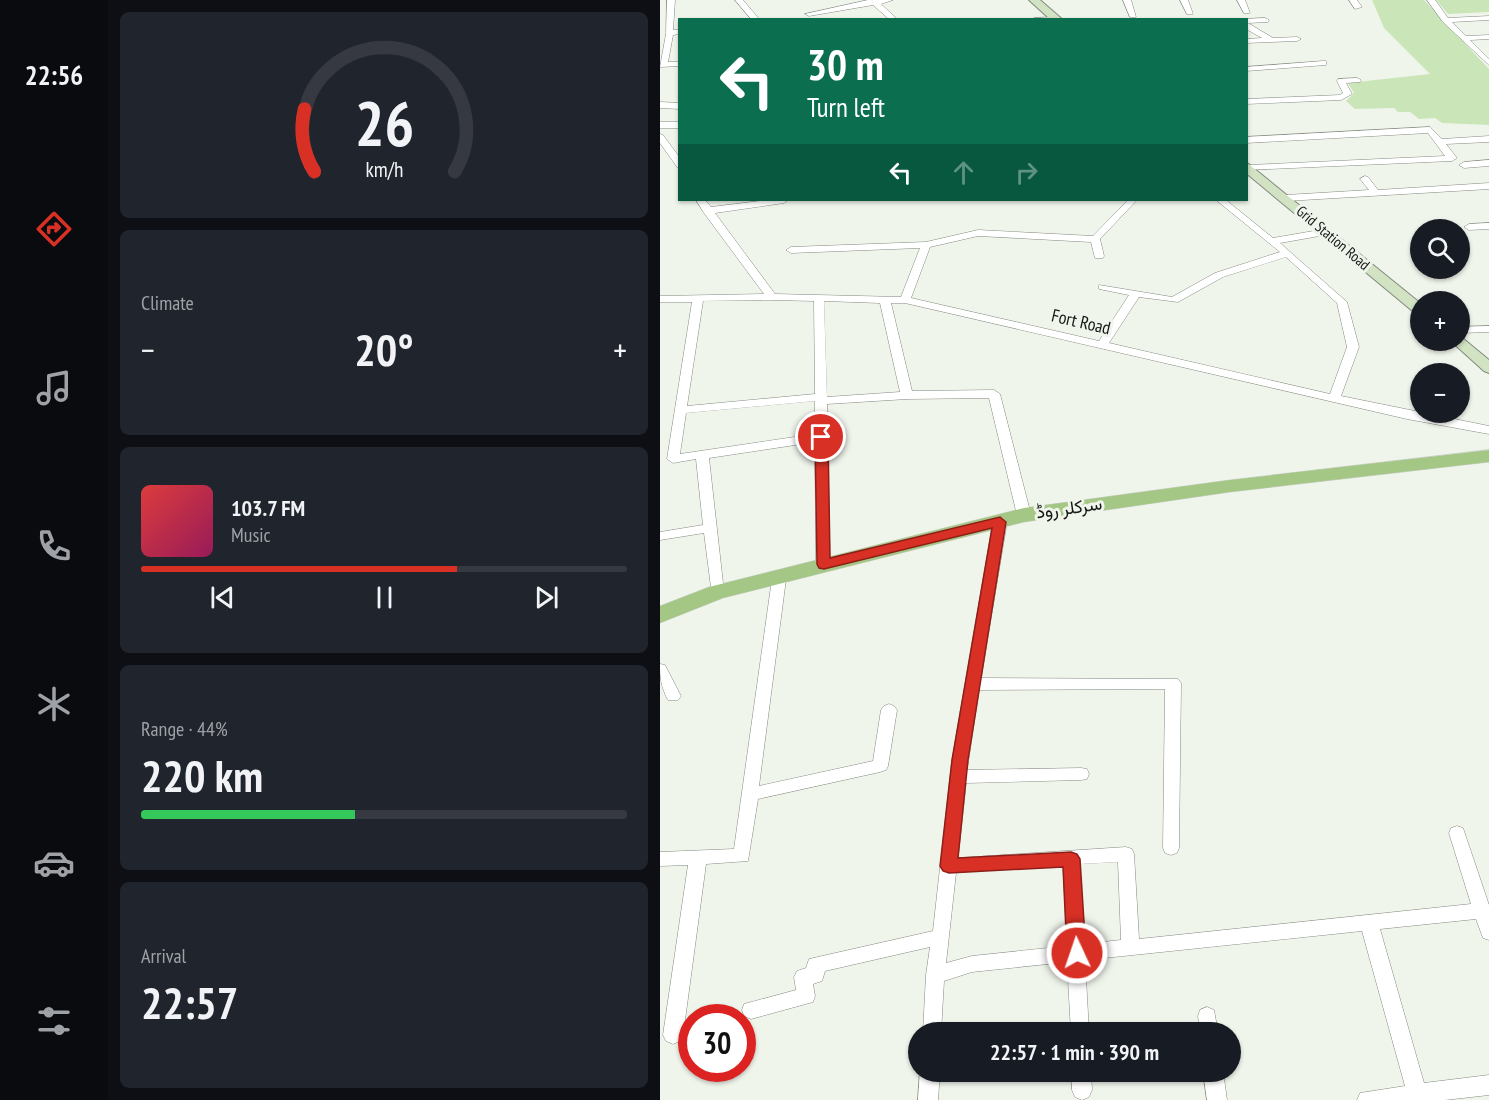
<!DOCTYPE html>
<meta charset="utf-8">
<style>
:root{--surface:#171b24;--page:#20242c;--text:#f1f3f6;--muted:#9ea1a6;--line:#363941;--accent:#d93025}
body{margin:0;font-family:"PT Sans Narrow",Vazirmatn,sans-serif;background:var(--page);color:var(--text);height:100vh;display:flex;flex-direction:column;font-size:22px;white-space:nowrap}
*{box-sizing:border-box;margin:0}
p{font-size:20px;color:var(--muted)}
.icon{flex:none;width:33px;height:33px;fill:none;stroke:currentColor;stroke-width:2;stroke-linecap:round;stroke-linejoin:round}
.map{position:relative;flex:1;overflow:hidden}
.sheet{display:flex;flex-direction:column;gap:12px;padding:12px;background:#0d0f14;width:552px}
.sheet>*{flex:none}
.banner{position:absolute;left:18px;top:18px;width:570px;height:183px;border-radius:0px;box-shadow:0 2px 4px #0004;background:#0b6e4f;color:#fff;overflow:hidden}
.fabs{position:absolute;left:750px;top:219px;display:grid;gap:12px}
.fabs a{display:grid;place-items:center;width:60px;height:60px;border-radius:50%;background:var(--surface);box-shadow:0 2px 4px #0004;font-size:30px}
.speed{position:absolute;left:18px;top:1004px;display:flex;gap:12px;font-size:30px;font-weight:700;text-align:center}
.speed>*{display:grid;place-content:center;width:78px;height:78px;border-radius:50%;background:var(--surface);box-shadow:0 2px 4px #0004;line-height:1}
.speed .limit{border:9px solid #d22;background:#fff;color:#111}
.pin{position:absolute;display:grid;place-items:center;width:51px;height:51px;color:#fff;margin:-26px;border:3px solid #fff;border-radius:50%;box-shadow:0 2px 6px #0007}
.me{position:absolute;width:66px;margin:-33px;rotate:357deg;stroke-linejoin:round;filter:drop-shadow(0 0 4px #0008)}
.turn{display:flex;align-items:center;gap:21px;height:126px;padding:0 30px;font-size:27px}
.turn .icon{width:78px;height:78px;stroke-width:2.5}
.turn b{display:block;font-size:42px;line-height:51px}
.lanes{display:flex;align-items:center;height:57px;padding:0 30px;background:#0003;justify-content:center;gap:30px;direction:ltr}
.lanes .off{opacity:.35}
.big{font-size:45px;font-weight:700;line-height:1.1}
.sheet .card{flex:1;display:flex;flex-direction:column;justify-content:center;gap:9px;min-width:0;padding:0 21px;border-radius:9px;background:var(--page)}
.sheet .dial{align-items:center;gap:0}
.dial svg{height:156px;overflow:visible;fill:none;stroke:var(--line);stroke-width:7;stroke-linecap:round;text-anchor:middle}
.dial text{fill:var(--text);stroke:none}
.song{display:flex;align-items:center;gap:18px}
.cover{width:72px;height:72px;border-radius:9px;background:linear-gradient(135deg,hsl(0 70% 55%),hsl(330 70% 35%))}
.played{height:6px;border-radius:3px;background:linear-gradient(90deg,var(--accent) 65%,var(--line) 65%)}
.keys{display:flex;justify-content:space-around;direction:ltr}
.heat{display:flex;justify-content:space-between;align-items:center;font-size:33px;direction:ltr}
.charge{height:9px;border-radius:4px;background:linear-gradient(90deg,#34c759 44%,var(--line) 0)}
.trip{position:absolute;left:248px;top:1022px;width:333px;height:60px;border-radius:30px;background:var(--surface);box-shadow:0 2px 4px #0004;font-weight:700;line-height:60px;text-align:center}
main{display:flex;flex:1;min-height:0}
.menu{display:flex;flex-direction:column;width:108px;justify-content:space-around;align-items:center;background:#090b0e;color:var(--muted)}
.menu .icon{width:42px;height:42px}
.menu .active{color:var(--accent)}
.menu b{font-size:27px;color:var(--text)}
.map>svg:first-child{display:block}
.green{fill:#cae6b8}
.lines{fill:none;stroke-linecap:round;stroke-linejoin:round}
.street-casing{stroke:#848981;stroke-width:1}
.secondary-casing{stroke:#848981;stroke-width:2}
.primary-casing{stroke:#d0d1d0;stroke-width:1}
.street{fill:#fff;fill-rule:evenodd}
.secondary{fill:#d1e3c2;fill-rule:evenodd}
.primary{fill:#a4c785;fill-rule:evenodd}
.route{fill:#d93025;stroke:#8d1f18;stroke-width:1.5}
.labels{text-anchor:middle;stroke-width:6;stroke-linejoin:round;paint-order:stroke}
.far-street-label{font-size:15px;fill:#151714;stroke:#f0f5ec}
.street-label{font-size:18px;fill:#151714;stroke:#f0f5ec}
</style>
<main>
<nav class="menu">
<b>22:56</b>
<svg class="icon active" aria-label="directions" viewBox="0 0 24 24"><path d="M12 3l9 9-9 9-9-9zM9 14v-3h6M13 9l2 2-2 2"/></svg>
<svg class="icon" aria-label="music" viewBox="0 0 24 24"><path d="M9 18V5l10-2v13"/><circle cx="6" cy="18" r="3"/><circle cx="16" cy="16" r="3"/></svg>
<svg class="icon" aria-label="phone" viewBox="0 0 24 24"><path d="M5 4h4l2 5-3 2q2 4 5 5l2-3 5 2v4C11 20 4 13 5 4z"/></svg>
<svg class="icon" aria-label="climate" viewBox="0 0 24 24"><path d="M12 3v18M4 7l16 10M4 17L20 7"/></svg>
<svg class="icon" aria-label="car" viewBox="0 0 24 24"><path d="M5 17H2v-5l4-1 3-4h7l3 4 3 1v5h-3M9 17h6M6 11h13"/><circle cx="7" cy="17" r="2"/><circle cx="17" cy="17" r="2"/></svg>
<svg class="icon" aria-label="filters" viewBox="0 0 24 24"><path d="M4 7h16M4 17h16"/><circle cx="9" cy="7" r="2"/><circle cx="15" cy="17" r="2"/></svg>
</nav>
<section class="sheet">
<div class="card dial"><svg viewBox="0 0 100 80">
<path d="M14 69A42 42 0 1 1 86 69"/>
<path d="M14 69A42 42 0 0 1 9 37" stroke="#d93025"/>
<text x="50" y="56" font-size="32" font-weight="700">26</text>
<text x="50" y="72" font-size="11">km/h</text>
</svg></div>
<div class="card"><p>Climate</p>
<div class="heat"><a>−</a><b class="big">20°</b><a>+</a></div>
</div>
<div class="card">
<div class="song"><i class="cover"></i><div><b>103.7 FM</b><p>Music</p></div></div>
<div class="played"></div>
<div class="keys"><svg class="icon" aria-label="previous" viewBox="0 0 24 24"><path d="M18 5L8 12l10 7zM5 5v14"/></svg><svg class="icon" aria-label="pause" viewBox="0 0 24 24"><path d="M8 5v14M16 5v14"/></svg><svg class="icon" aria-label="next" viewBox="0 0 24 24"><path d="M6 5l10 7-10 7zM19 5v14"/></svg></div>
</div>
<div class="card"><p>Range · 44%</p><b class="big">220 km</b><div class="charge"></div></div>
<div class="card"><p>Arrival</p><b class="big">22:57</b></div>
</section>
<div class="map">
<svg width="829" height="1100" viewBox="0 0 829 1100">
<rect width="100%" height="100%" fill="#f0f5ec"/>
<g class="green">
<path d="M 712,0 L 764,0 L 829,69 L 829,125 L 782,123 L 775,118 L 759,119 L 750,112 L 738,112 L 734,108 L 695,109 L 686,101 L 694,93 L 688,83 L 770,74 L 724,28 Z"/>
<path d="M 776,0 L 829,0 L 829,12 L 788,14 Z"/>
</g>
<g class="lines">
<g class="street-casing">
<g id="street">
<path d="M 7,0 L 15,0 L 13,30 L 20,30 L 20,34 L 13,35 L 8,62 L 20,62 L 20,66 L 0,67 L 6,34 Z"/>
<path d="M 75,0 L 83,0 L 100,20 L 92,20 Z"/>
<path d="M 208,0 L 233,0 L 221,4 L 238,20 L 230,20 L 213,5 L 149,16 L 145,14 Z"/>
<path d="M 463,0 L 471,0 L 476,17 L 470,17 Z"/>
<path d="M 520,0 L 528,0 L 533,14 L 527,14 Z"/>
<path d="M 577,0 L 585,0 L 590,13 L 584,13 Z"/>
<path d="M 689,0 L 697,0 L 702,7 L 695,9 Z"/>
<path d="M 767,0 L 775,0 L 788,18 L 829,16 L 829,20 L 792,22 L 806,36 L 829,35 L 829,39 L 810,40 L 829,59 L 829,65 L 783,22 Z"/>
<path d="M 397,17 L 400,20 L 371,20 L 374,18 Z"/>
<path d="M 605,18 L 609,20 L 608,22 L 588,23 L 613,38 L 637,37 L 641,39 L 637,41 L 586,43 L 586,39 L 602,38 L 586,29 L 586,20 L 583,19 Z"/>
<path d="M 663,61 L 666,61 L 666,65 L 586,71 L 586,67 Z"/>
<path d="M 697,78 L 701,80 L 700,82 L 686,83 L 692,94 L 681,100 L 586,104 L 586,99 L 680,95 L 683,93 L 677,81 L 678,79 Z"/>
<path d="M 0,102 L 20,103 L 20,109 L 0,108 Z"/>
<rect x="0" y="122" width="20" height="6"/>
<path d="M 770,127 L 782,139 L 829,136 L 829,142 L 786,144 L 797,158 L 792,161 L 586,170 L 586,166 L 589,165 L 785,156 L 768,133 L 586,143 L 586,137 Z"/>
<path d="M 0,134 L 3,135 L 20,158 L 20,168 L 17,167 L 0,143 Z"/>
<path d="M 829,160 L 829,166 L 804,168 L 799,165 L 804,162 Z"/>
<path d="M 705,176 L 708,177 L 718,190 L 829,183 L 829,189 L 626,201 L 621,198 L 626,195 L 709,190 L 700,179 Z"/>
<path d="M 36,200 L 45,200 L 51,207 L 107,200 L 128,200 L 124,203 L 55,213 L 115,294 L 241,297 L 260,248 L 131,253 L 126,250 L 131,247 L 266,242 L 318,230 L 433,236 L 468,200 L 477,200 L 440,239 L 444,256 L 443,258 L 435,258 L 431,242 L 318,236 L 270,247 L 251,298 L 439,341 L 469,295 L 439,289 L 439,285 L 512,297 L 555,273 L 620,252 L 556,200 L 566,200 L 613,238 L 665,229 L 670,232 L 665,235 L 620,243 L 687,302 L 699,347 L 681,396 L 829,426 L 829,434 L 747,419 L 245,303 L 231,303 L 252,391 L 334,390 L 340,394 L 371,515 L 364,519 L 357,515 L 329,398 L 247,399 L 167,404 L 170,564 L 163,569 L 156,564 L 155,442 L 49,458 L 64,592 L 62,595 L 52,595 L 44,533 L 0,540 L 0,532 L 43,525 L 36,459 L 13,463 L 7,459 L 32,302 L 0,302 L 0,296 L 104,294 L 44,213 ZM 626,257 L 677,303 L 687,347 L 670,394 L 449,343 L 479,297 L 518,302 L 563,277 ZM 112,300 L 154,301 L 155,394 L 27,406 L 43,301 ZM 164,301 L 220,303 L 240,392 L 167,397 ZM 155,401 L 155,434 L 20,454 L 26,413 Z"/>
<path d="M 829,223 L 829,229 L 809,230 L 804,227 L 809,224 Z"/>
<path d="M 829,326 L 829,332 L 800,333 L 800,327 Z"/>
<path d="M 340,518 L 347,522 L 321,678 L 518,679 L 521,683 L 519,848 L 517,853 L 511,855 L 505,853 L 503,848 L 505,689 L 319,690 L 307,770 L 421,768 L 427,769 L 429,774 L 427,779 L 421,780 L 306,783 L 298,858 L 466,847 L 472,849 L 474,854 L 479,939 L 811,904 L 789,833 L 791,828 L 797,826 L 803,828 L 829,905 L 829,940 L 823,938 L 816,919 L 720,929 L 764,1083 L 829,1075 L 829,1095 L 785,1100 L 697,1100 L 700,1093 L 745,1086 L 702,931 L 425,960 L 429,1032 L 411,1032 L 407,962 L 312,972 L 284,981 L 281,1032 L 263,1032 L 266,975 L 270,947 L 165,971 L 162,981 L 153,984 L 155,996 L 153,1002 L 91,1019 L 84,1016 L 82,1010 L 84,1004 L 136,990 L 134,977 L 137,971 L 146,968 L 149,959 L 273,931 L 292,760 L 333,522 ZM 458,862 L 461,940 L 424,944 L 420,864 ZM 403,865 L 407,946 L 312,956 L 286,963 L 296,873 Z"/>
<path d="M 119,574 L 126,579 L 99,786 L 213,761 L 221,710 L 224,706 L 229,704 L 234,706 L 237,710 L 228,766 L 226,770 L 220,772 L 98,799 L 88,861 L 46,864 L 23,1035 L 20,1041 L 13,1044 L 6,1041 L 3,1035 L 28,865 L 0,866 L 0,852 L 74,849 L 112,579 Z"/>
<path d="M 0,664 L 5,665 L 7,669 L 21,696 L 18,700 L 8,700 C 1,687 0,678 0,664 Z"/>
<path d="M 547,1007 L 554,1010 L 558,1032 L 540,1032 L 538,1016 L 540,1010 Z"/>
<path d="M 260,1071 L 280,1071 L 278,1100 L 258,1100 Z"/>
<path d="M 411,1071 L 431,1071 L 432,1090 L 429,1097 L 422,1100 L 415,1097 L 412,1090 Z"/>
<path d="M 543,1071 L 563,1071 L 567,1100 L 547,1100 Z"/>
</g>
</g>
<g class="secondary-casing">
<g id="secondary">
<path d="M 369,0 L 380,0 L 403,20 L 391,20 Z"/>
<path d="M 586,162 L 760,303 L 760,314 L 755,313 L 586,173 Z"/>
<path d="M 800,336 L 829,360 L 829,373 L 824,371 L 793,343 L 791,340 L 800,340 Z"/>
</g>
</g>
<g class="primary-casing">
<path id="primary" d="M 829,450 L 829,462 L 570,492 L 364,522 L 63,598 L 0,623 L 0,606 L 49,587 L 364,508 L 570,480 Z"/>
</g>
<use href="#street" class="street"/>
<use href="#secondary" class="secondary"/>
<use href="#primary" class="primary"/>
</g>
<path class="route" d="M 161,433 L 168,437 L 170,558 L 340,517 L 346,522 L 308,760 L 298,858 L 411,852 L 417,854 L 420,859 L 426,953 L 423,959 L 417,961 L 410,959 L 407,953 L 403,867 L 289,873 L 283,871 L 280,866 L 292,760 L 332,528 L 164,569 L 159,568 L 157,564 L 155,437 Z"/>
<g class="labels">
<g class="far-street-label">
<text transform="translate(673 238) rotate(40)" y="5">Grid Station Road</text>
</g>
<g class="street-label">
<text transform="translate(421 322) rotate(13)" y="6">Fort Road</text>
<text transform="translate(409 508) rotate(-8)" y="6">سرکلر روڈ</text>
</g>
</g>
</svg>
<div class="fabs">
<a><svg class="icon" aria-label="search" viewBox="0 0 24 24"><circle cx="10" cy="10" r="6"/><path d="M15 15l6 6"/></svg></a>
<a>+</a>
<a>−</a>
</div>
<div class="speed"><div class="limit">30</div></div>
<div class="pin" style="left:161px;top:437px;background:#d93025"><svg class="icon" aria-label="arrive" viewBox="0 0 24 24"><path d="M6 21V4h12l-3 4 3 4H6"/></svg></div>
<svg class="me" style="left:417px;top:953px" viewBox="-20 -20 40 40"><circle r="17" fill="#d93025" stroke="#fff" stroke-width="3"/><path d="M0-11L8 9 0 5-8 9z" fill="#fff"/></svg>
<div class="trip">22:57 · 1 min · 390 m</div>
<div class="banner">
<div class="turn"><svg class="icon" aria-label="left" viewBox="0 0 24 24"><path d="M17 20v-9H6M10 6l-5 5 5 5"/></svg><div><b>30 m</b>Turn left</div></div>
<div class="lanes"><svg class="icon" aria-label="left" viewBox="0 0 24 24"><path d="M17 20v-9H6M10 6l-5 5 5 5"/></svg><svg class="icon off" aria-label="ahead" viewBox="0 0 24 24"><path d="M12 20V5M6 11l6-6 6 6"/></svg><svg class="icon off" aria-label="right" viewBox="0 0 24 24"><path d="M7 20v-9h11M14 6l5 5-5 5"/></svg></div>
</div>
</div>
</main>
